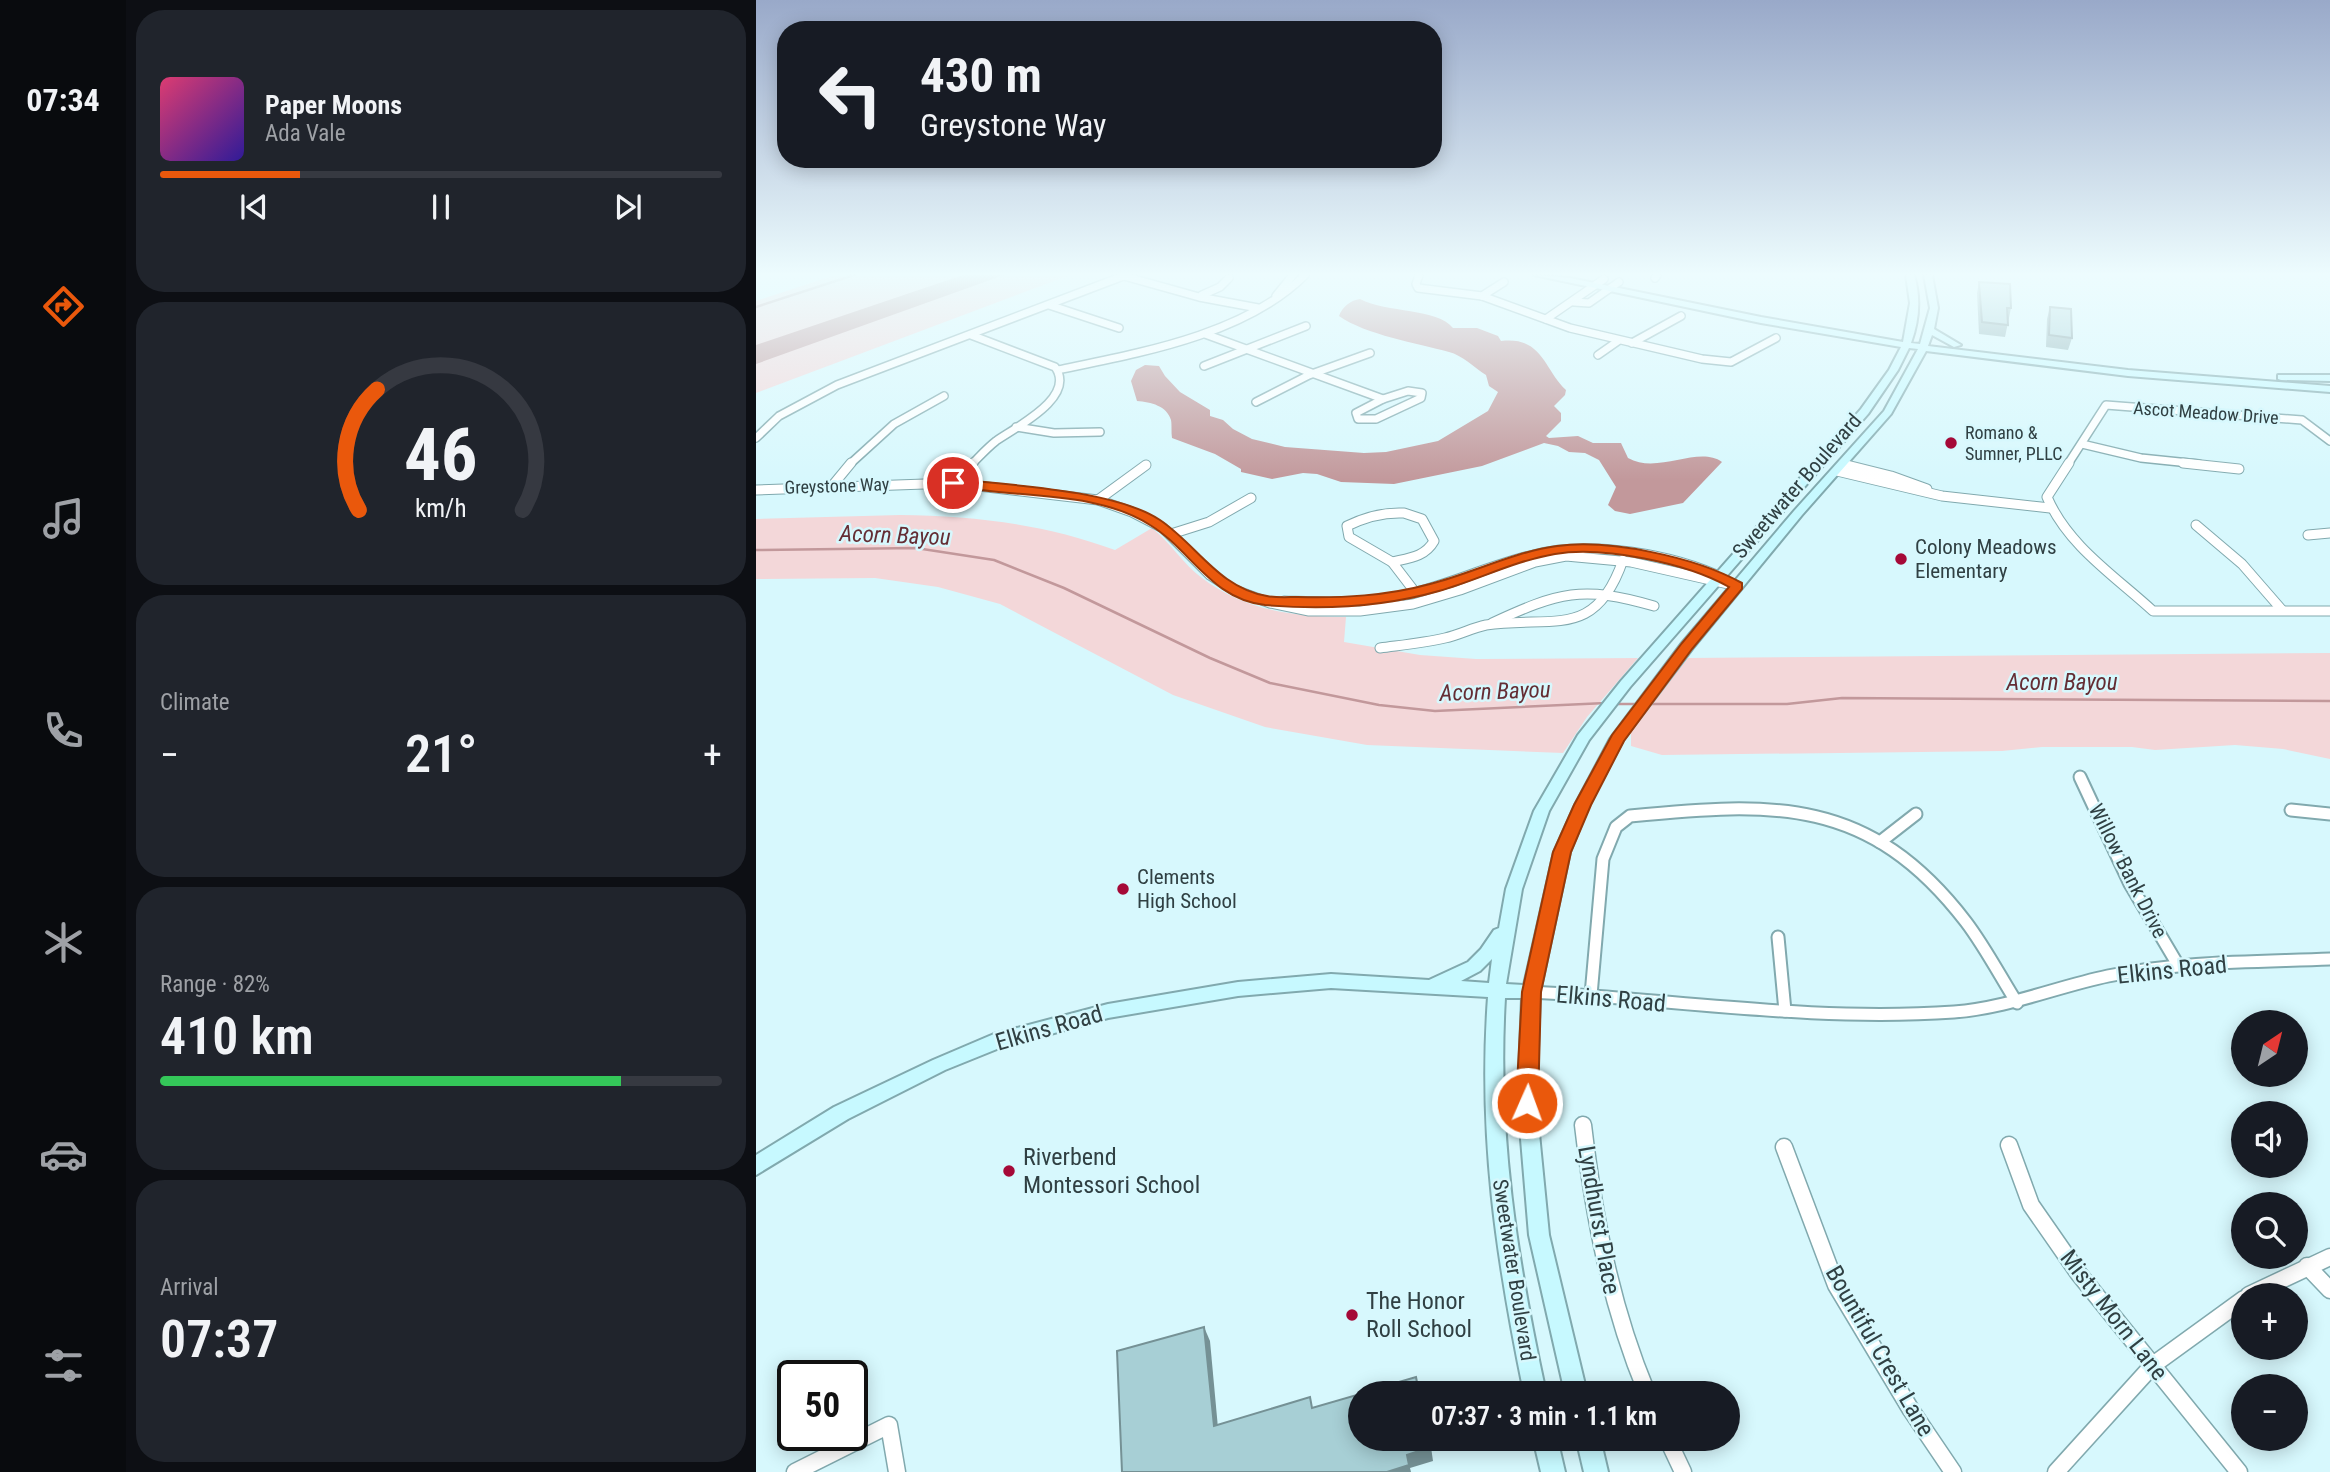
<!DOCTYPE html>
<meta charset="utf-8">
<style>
:root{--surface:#171b24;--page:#20242c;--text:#f1f3f6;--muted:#9ea1a6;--line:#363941;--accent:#ea580c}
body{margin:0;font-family:"Roboto Condensed",sans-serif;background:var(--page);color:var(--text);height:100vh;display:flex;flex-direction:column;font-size:26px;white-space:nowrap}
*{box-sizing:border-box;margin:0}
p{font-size:23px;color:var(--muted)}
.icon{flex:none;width:38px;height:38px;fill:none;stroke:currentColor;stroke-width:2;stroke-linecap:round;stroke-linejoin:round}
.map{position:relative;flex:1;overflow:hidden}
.side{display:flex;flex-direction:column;gap:10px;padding:10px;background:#0d0f14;width:630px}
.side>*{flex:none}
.banner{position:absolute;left:21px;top:21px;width:665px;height:147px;border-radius:28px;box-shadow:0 4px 18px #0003;background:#171b24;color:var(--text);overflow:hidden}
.needle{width:46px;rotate:35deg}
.tools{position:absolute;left:1475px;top:1010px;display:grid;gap:14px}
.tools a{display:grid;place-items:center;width:77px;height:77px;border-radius:50%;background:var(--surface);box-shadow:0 4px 18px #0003;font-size:35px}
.speed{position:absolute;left:21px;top:1360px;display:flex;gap:14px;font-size:35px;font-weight:700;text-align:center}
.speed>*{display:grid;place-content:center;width:91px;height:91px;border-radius:50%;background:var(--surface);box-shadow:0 4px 18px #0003;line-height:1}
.speed .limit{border:4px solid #111;border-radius:10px;background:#fff;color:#111}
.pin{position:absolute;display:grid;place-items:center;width:60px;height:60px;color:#fff;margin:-30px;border:4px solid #fff;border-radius:50%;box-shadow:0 2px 7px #0007}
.me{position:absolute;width:77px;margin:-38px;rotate:2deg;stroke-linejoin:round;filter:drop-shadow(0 0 5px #0008)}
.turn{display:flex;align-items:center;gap:24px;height:147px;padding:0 28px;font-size:32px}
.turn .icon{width:91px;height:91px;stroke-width:2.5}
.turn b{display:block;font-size:49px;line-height:60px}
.big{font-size:52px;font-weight:600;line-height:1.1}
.side .tile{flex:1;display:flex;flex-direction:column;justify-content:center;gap:10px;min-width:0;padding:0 24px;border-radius:28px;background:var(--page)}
.side .dial{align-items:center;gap:0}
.dial svg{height:182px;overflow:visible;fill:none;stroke:var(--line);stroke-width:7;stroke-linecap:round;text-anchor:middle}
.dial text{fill:var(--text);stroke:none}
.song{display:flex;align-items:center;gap:21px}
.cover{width:84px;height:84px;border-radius:10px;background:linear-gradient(135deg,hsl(340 70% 55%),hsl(250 70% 35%))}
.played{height:7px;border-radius:4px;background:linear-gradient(90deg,var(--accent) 25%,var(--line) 25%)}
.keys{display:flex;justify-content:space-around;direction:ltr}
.heat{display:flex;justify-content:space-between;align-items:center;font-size:38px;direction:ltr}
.charge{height:10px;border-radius:5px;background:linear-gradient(90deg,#34c759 82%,var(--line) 0)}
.trip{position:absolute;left:592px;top:1381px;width:392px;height:70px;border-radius:35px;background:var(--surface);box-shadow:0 4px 18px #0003;font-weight:600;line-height:70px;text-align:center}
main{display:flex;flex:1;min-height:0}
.menu{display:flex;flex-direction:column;width:126px;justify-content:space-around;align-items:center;background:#090b0e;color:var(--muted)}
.menu .icon{width:49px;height:49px}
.menu .selected{color:var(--accent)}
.menu b{font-size:32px;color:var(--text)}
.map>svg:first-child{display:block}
.green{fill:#f3d7d9}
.water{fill:#c2989b}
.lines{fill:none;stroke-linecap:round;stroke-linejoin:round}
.stream{stroke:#c2989b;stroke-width:2.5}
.street-far3-casing{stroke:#81a9ae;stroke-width:10}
.street-far2-casing{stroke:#81a9ae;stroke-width:11}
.street-far1-casing{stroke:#81a9ae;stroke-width:15}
.street-casing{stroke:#81a9ae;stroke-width:19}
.secondary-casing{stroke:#81a9ae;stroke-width:4}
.street-far3{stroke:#fff;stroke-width:7}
.street-far2{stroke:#fff;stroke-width:9}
.street-far1{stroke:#fff;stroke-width:11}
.street{stroke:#fff;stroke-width:16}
.secondary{fill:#c7f9ff;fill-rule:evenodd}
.wall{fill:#90b2b7}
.shaded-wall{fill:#759195}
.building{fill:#a7cfd5;stroke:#759195;stroke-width:2}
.route{fill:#ea580c;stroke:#983908;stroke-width:2}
.poi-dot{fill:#a50937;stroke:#d7f8fd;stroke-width:2.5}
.labels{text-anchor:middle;stroke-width:5;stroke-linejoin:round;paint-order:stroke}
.far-street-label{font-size:18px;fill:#304043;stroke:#d7f8fd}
.far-poi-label{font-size:18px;fill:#304043;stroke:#d7f8fd;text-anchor:start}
.street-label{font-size:21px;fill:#304043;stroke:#d7f8fd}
.poi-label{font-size:21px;fill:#304043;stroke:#d7f8fd;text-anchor:start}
.water-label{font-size:23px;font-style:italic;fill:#642d34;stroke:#d7f8fd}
.near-street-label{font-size:24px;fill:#304043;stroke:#d7f8fd}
.near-poi-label{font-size:24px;fill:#304043;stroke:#d7f8fd;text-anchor:start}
</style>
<main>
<nav class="menu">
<b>07:34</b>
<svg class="icon selected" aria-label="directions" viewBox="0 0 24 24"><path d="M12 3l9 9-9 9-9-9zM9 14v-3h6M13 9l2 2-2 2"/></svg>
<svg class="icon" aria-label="music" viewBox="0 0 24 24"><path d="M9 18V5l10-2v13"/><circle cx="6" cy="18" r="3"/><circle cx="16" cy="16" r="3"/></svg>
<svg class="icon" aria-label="phone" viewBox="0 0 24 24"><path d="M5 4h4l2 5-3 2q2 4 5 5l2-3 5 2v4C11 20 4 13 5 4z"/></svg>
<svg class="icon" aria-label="climate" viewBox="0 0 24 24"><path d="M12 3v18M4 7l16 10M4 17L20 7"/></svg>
<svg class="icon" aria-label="car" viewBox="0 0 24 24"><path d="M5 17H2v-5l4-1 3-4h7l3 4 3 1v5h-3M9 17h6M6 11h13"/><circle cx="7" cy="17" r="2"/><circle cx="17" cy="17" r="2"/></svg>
<svg class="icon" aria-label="filters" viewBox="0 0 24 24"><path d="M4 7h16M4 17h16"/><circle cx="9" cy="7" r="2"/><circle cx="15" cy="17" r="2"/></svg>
</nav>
<section class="side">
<div class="tile">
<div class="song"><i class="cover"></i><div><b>Paper Moons</b><p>Ada Vale</p></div></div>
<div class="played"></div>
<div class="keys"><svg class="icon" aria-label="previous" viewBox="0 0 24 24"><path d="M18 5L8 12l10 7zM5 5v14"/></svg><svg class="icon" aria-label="pause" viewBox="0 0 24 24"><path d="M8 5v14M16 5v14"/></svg><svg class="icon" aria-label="next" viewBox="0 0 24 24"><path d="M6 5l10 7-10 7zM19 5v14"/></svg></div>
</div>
<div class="tile dial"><svg viewBox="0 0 100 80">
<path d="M14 69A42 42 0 1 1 86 69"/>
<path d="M14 69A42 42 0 0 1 22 16" stroke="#ea580c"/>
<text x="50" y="56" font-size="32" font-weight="700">46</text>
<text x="50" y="72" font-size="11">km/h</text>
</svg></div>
<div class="tile"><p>Climate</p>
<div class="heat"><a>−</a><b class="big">21°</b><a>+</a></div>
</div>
<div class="tile"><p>Range · 82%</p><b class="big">410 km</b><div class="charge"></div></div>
<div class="tile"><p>Arrival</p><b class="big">07:37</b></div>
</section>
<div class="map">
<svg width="1574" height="1472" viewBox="0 0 1574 1472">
<rect width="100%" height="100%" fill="#d7f8fd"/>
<g class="green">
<path d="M 79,275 L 314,275 L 0,393 L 0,301 Z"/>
<path d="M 144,515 C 219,516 288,524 359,550 L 396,528 C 415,543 427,564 446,578 C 489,611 537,616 590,617 L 588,642 L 664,655 L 720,659 L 882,658 L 831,717 L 807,753 L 611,745 L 509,727 L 417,695 L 244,604 L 182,587 L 119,578 L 0,579 L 0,519 Z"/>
<path d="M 1574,653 L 1574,759 L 1527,749 L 1479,745 L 1399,750 L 1376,747 L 1286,747 L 1246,751 L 906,755 L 875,746 L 875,728 L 932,658 Z"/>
</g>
<g class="water">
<path d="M 207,275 L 248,275 L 0,364 L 0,345 Z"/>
<path d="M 604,299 C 631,313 681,308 697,328 L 721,328 L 742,336 L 745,341 C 787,336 788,370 810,390 L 809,395 L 798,406 L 805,413 L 805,421 L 790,436 L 793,438 L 822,436 L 837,443 L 865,443 L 872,458 C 902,475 942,445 966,462 L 927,503 L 874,514 L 859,511 L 852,505 L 860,487 L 843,460 L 829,453 L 813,452 L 802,446 L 788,443 L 726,466 L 638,484 L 585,482 L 561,474 L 547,473 L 516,479 L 485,472 L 485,469 L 459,454 L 416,438 C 415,432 416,425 415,420 C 411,406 395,402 381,401 L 375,381 L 380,370 L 389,365 L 403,366 L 409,376 L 424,392 L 454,410 L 454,416 L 467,420 L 477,429 L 496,439 L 529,447 L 608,453 L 630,452 L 682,441 L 732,411 L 742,392 L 733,386 L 730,375 C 719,368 706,355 693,352 C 661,343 610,335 583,316 C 586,307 595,300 604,299 Z"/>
</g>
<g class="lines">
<g class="stream">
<path d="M 0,307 L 98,275"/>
<path d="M 0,550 L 160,548 L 238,560 L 308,588 L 454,658 L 514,683 L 623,705 L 679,711 L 850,703"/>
<path d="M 857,704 L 885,704"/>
<path d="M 892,704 L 1031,704 L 1086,698 L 1574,701"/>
</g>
<g class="street-far3-casing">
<g id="street-far3">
<path d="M 663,275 L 660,284 L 662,288 L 726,296 L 814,328 L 946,359 L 975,362 L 1020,338"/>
<path d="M 368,276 L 443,297 L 502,308"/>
<path d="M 899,278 L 901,275"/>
<path d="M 446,295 L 464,287 L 473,278"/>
<path d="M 520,296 L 537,275"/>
<path d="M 726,296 L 748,282"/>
<path d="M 818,302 L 833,303 L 863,282"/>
<path d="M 293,305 L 363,328"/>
<path d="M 790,319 L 848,279"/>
<path d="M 449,334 L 627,399"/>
<path d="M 215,335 L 299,367 C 321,397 260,427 240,441 C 231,448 223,457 216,464"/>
<path d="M 876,343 L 925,316"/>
<path d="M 842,355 L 862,341"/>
<path d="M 448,366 L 550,326"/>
<path d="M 302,370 C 383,353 489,335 549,275"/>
<path d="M 652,391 L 666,393 L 665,398 L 620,419 L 602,419 L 600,413 L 627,399 Z"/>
<path d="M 500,402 L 553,375 L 614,353"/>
<path d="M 260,427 L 298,433 L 344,432"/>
<path d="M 0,438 L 23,416 L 81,385 L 370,275"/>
<path d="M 1326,444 L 1385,458 L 1443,464"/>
<path d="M 94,464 L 138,424 L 188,396"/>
<path d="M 1312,464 L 1350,405 L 1546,420 L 1574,441"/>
</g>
</g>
<g class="street-far2-casing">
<g id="street-far2">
<path d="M 1313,463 L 1291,497 C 1312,546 1359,576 1397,611 L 1574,611"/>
<path d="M 1427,463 L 1483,469"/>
<path d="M 1087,464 L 1135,476 L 1171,489"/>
<path d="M 1081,471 L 1186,496 L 1294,508"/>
<path d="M 197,483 L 217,463"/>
<path d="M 76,486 L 95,463"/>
<path d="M 0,490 L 197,483 L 342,500 L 376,512 L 407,528 L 454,575 L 476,589 L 514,603 L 553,611 L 604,611 L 657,604 L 704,590 L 779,562 L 810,556 L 875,562 L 981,586"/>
<path d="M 342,500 L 390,465"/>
<path d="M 648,513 L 666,519 L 678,541 C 669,557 653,558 636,562 L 593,537 L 591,526 C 609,517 627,512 648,513 Z"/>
<path d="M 1440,525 L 1486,564 L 1526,610"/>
<path d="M 415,534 L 453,522 L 495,498"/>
<path d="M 1552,535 L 1574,533"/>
<path d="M 636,562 L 659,592"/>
<path d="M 528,601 C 565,602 603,604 640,597 C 687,588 730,566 777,555 C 833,540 917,554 969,579"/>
<path d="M 736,623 C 803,592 826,585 898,606"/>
<path d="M 624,648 C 646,645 667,643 689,638 C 703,635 716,628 730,625 C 797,615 839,641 867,560"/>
</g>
</g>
<g class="street-far1-casing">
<g id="street-far1">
<path d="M 1324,777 L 1374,884 L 1422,965"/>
<path d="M 1535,810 L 1574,814"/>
<path d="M 1124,842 L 1160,814"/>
<path d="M 1022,937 L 1029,1011"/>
<path d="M 775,992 C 916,999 1056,1022 1198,1012 C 1251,1008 1300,987 1352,976 C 1425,961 1500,962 1574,959"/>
<path d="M 835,995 L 847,859 L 860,827 L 874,816 C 1018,802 1113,796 1210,922 C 1229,947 1244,976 1261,1003"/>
</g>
</g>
<g class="street-casing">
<g id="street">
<path d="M 827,1125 C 838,1218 855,1307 891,1393"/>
<path d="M 1253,1145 L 1275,1205 L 1323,1274 L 1483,1472"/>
<path d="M 1028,1147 L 1080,1285 L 1155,1410 L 1197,1472"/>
<path d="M 1551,1266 L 1574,1290"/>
<path d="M 1493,1295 L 1574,1257"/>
<path d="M 911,1438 L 927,1472"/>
<path d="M 39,1472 L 133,1425 L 141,1472"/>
<path d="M 1300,1472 L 1397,1365 L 1488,1299"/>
</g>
</g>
<g class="secondary-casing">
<g id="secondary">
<path d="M 778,275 L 814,278 L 1005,317 L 1147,342 L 1154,303 L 1150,275 L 1158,275 C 1165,298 1163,321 1155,343 L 1164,344 L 1174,308 L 1168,275 L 1176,275 L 1182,308 L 1178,329 L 1205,345 L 1198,347 L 1176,335 L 1172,346 L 1372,370 L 1574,386 L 1574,392 L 1372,376 L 1170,351 L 1135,414 L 1046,515 L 936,649 L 867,740 L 833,805 L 814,852 L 784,992 L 780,1103 L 793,1235 L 831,1393 L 809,1393 L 773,1235 L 762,1103 L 766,998 L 749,998 C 741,1135 761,1259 790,1393 L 768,1393 C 740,1257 722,1136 732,997 L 575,988 L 482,996 L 352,1018 L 241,1049 L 189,1070 L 92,1119 L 0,1175 L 0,1155 L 78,1107 L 177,1060 L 238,1034 L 352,1004 L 482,982 L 575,974 L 673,980 L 712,962 L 725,949 L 738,930 L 743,928 L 750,889 L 778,811 L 822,735 L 865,681 L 1105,409 L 1133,370 L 1145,347 L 1005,323 ZM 1153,348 L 1162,349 L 1128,411 L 1038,511 L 926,643 L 854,739 L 819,805 L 798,852 L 768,985 L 750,984 L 766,889 L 793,811 L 833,740 L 874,687 L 1112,414 L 1142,370 ZM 736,959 L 733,983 L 705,981 L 724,971 Z"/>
<path d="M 1522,375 L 1574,375 L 1574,381 L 1525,380 L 1522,379 Z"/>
<path d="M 777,1438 L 801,1438 L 809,1472 L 785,1472 Z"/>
<path d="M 820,1438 L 844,1438 L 852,1472 L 828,1472 Z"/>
</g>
</g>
<use href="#street-far3" class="street-far3"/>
<use href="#street-far2" class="street-far2"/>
<use href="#street-far1" class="street-far1"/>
<use href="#street" class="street"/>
<use href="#secondary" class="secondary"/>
</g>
<g class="wall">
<path d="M 1223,282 L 1255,308 L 1249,337 L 1223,334 L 1221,293 Z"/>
<path d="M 1294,307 L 1316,338 L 1312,350 L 1290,347 L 1291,319 Z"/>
</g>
<g class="shaded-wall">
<path d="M 448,1327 L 454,1341 L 463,1439 L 458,1426 Z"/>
<path d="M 675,1447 L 677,1461 L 654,1468 L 655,1472 L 631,1472 L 651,1455 Z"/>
</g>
<g class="building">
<path d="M 1223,282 L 1254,284 L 1255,308 L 1251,308 L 1252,325 L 1226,322 Z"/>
<path d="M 1294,307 L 1315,309 L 1316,338 L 1293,335 Z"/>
<path d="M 448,1327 L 458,1426 L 554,1397 L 556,1408 L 604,1394 L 604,1438 L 673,1438 L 675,1447 L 651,1455 L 653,1465 L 631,1472 L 366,1472 L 361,1351 Z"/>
<path d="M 660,1377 L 663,1393 L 605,1393 Z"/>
</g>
<linearGradient id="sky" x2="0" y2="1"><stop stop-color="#99a9c9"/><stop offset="0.57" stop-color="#edfcfe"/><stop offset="1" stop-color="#edfcfe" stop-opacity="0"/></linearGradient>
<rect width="1574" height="481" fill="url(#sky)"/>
<path class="route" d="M 197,479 C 253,485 359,490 404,520 C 441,545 463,588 511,596 C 521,598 532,597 542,597 C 587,598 630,596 674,584 C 717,573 757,552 801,546 C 854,539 939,557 986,583 L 986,589 L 936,649 L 868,741 L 835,805 L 815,852 L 785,992 L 782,1103 L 778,1109 L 771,1112 L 763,1109 L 760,1103 L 766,992 L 797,852 L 818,805 L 856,735 L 926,643 L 973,587 C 931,563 847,546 799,554 C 758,561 722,580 683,591 C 627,607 567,610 509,605 C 455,599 435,550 394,525 C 338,489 256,499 193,485 L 191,483 Z"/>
<g class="poi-dot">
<circle cx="1195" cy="443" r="7"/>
<circle cx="1145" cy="559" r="7"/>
<circle cx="367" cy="889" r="7"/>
<circle cx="253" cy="1171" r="7"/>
<circle cx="596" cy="1315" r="7"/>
</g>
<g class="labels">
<g class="far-street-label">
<text transform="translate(1450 413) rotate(4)" y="6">Ascot Meadow Drive</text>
<text transform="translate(81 486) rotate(-2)" y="6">Greystone Way</text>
</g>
<g class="far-poi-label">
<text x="1209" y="439">Romano &amp;<tspan x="1209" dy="21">Sumner, PLLC</tspan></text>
</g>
<g class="street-label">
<text transform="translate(1041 486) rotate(-49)" y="7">Sweetwater Boulevard</text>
<text transform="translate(1372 871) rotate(63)" y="7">Willow Bank Drive</text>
<text transform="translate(758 1270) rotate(81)" y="7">Sweetwater Boulevard</text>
</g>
<g class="poi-label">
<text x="1159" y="554">Colony Meadows<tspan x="1159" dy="24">Elementary</tspan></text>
<text x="381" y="884">Clements<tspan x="381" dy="24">High School</tspan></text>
</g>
<g class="water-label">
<text transform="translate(139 535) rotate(2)" y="8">Acorn Bayou</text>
<text x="1306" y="690">Acorn Bayou</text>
<text transform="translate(739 691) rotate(-2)" y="8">Acorn Bayou</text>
</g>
<g class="near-street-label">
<text transform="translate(1416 970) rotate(-6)" y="8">Elkins Road</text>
<text transform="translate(855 999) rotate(5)" y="8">Elkins Road</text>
<text transform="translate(293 1028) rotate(-16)" y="8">Elkins Road</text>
<text transform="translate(843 1220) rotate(80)" y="8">Lyndhurst Place</text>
<text transform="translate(1358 1315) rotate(52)" y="8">Misty Morn Lane</text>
<text transform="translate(1124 1351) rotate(60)" y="8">Bountiful Crest Lane</text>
</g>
<g class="near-poi-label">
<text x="267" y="1165">Riverbend<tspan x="267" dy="28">Montessori School</tspan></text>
<text x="610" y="1309">The Honor<tspan x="610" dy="28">Roll School</tspan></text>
</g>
</g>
</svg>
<div class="tools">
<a><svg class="needle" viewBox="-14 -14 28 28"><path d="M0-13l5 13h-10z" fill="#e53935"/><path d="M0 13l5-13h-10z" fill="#9ea1a6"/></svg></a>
<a><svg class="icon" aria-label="sound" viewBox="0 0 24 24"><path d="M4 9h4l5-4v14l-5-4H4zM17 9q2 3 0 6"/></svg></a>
<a><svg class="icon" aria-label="search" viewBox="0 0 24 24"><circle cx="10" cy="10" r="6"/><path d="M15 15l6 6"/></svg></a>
<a>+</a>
<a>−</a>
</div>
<div class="speed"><div class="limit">50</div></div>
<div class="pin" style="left:197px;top:483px;background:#d93025"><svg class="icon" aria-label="arrive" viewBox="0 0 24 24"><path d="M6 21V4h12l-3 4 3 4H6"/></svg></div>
<svg class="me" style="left:771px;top:1103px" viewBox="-20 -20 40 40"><circle r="17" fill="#ea580c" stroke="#fff" stroke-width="3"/><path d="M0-11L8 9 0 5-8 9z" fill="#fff"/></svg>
<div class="trip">07:37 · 3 min · 1.1 km</div>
<div class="banner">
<div class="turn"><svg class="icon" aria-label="left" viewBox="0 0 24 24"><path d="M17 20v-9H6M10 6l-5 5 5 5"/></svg><div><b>430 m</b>Greystone Way</div></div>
</div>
</div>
</main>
